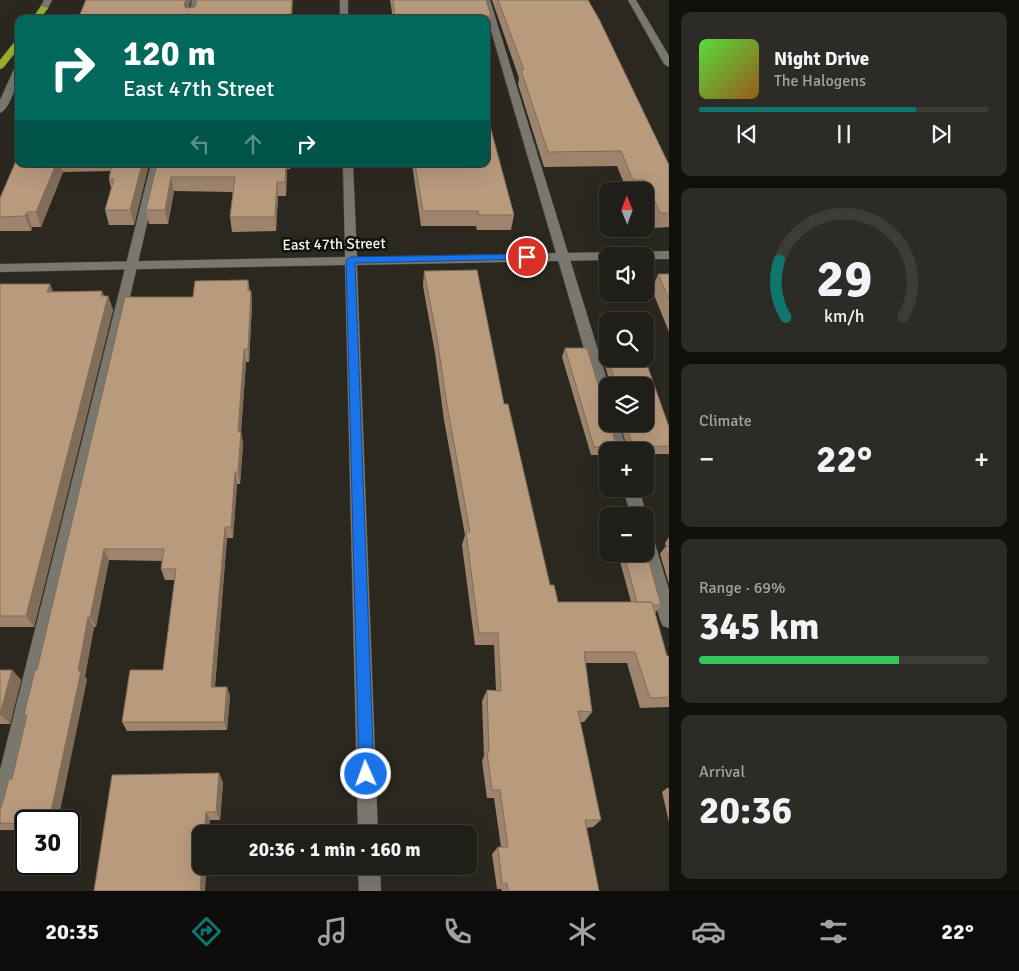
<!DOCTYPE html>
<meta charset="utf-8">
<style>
:root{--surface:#201e18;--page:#2d2b25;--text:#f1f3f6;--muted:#a2a2a2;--line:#3d3c37;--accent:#0f766e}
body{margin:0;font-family:Signika,sans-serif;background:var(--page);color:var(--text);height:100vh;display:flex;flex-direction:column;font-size:19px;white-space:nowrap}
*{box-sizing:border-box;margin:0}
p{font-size:16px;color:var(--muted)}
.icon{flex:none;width:28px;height:28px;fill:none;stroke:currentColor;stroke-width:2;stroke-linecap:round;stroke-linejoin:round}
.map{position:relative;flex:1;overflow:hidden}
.sheet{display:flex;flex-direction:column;gap:12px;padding:12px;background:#12100d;width:350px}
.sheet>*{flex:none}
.hud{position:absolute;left:15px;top:15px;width:475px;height:152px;border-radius:10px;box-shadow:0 5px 20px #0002,0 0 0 1px var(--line);background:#00695c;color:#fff;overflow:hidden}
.needle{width:32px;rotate:359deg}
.fabs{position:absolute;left:599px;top:182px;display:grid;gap:10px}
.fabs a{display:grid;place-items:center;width:55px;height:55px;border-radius:10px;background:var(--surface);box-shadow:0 5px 20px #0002,0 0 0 1px var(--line);font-size:25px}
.speed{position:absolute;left:15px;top:810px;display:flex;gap:10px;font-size:25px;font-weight:700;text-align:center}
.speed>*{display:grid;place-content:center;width:65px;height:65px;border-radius:50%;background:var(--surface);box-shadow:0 5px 20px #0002,0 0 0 1px var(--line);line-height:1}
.speed .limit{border:2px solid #111;border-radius:8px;background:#fff;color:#111}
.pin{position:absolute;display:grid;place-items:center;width:42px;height:42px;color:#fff;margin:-21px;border:2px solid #fff;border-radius:50%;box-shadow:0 1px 5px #0007}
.me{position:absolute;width:55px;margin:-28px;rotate:358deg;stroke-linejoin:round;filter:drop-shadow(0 0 4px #0008)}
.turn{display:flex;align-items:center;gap:18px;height:105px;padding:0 25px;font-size:22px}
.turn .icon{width:65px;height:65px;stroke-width:2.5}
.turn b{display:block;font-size:35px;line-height:42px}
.lanes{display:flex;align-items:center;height:48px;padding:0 25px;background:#0003;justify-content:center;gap:25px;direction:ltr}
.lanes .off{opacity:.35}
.big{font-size:38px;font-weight:800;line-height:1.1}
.sheet .tile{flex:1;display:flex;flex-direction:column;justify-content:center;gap:8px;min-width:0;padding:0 18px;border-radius:10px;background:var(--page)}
.sheet .dial{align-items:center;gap:0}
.dial svg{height:130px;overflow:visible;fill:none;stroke:var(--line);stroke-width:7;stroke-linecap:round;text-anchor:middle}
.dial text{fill:var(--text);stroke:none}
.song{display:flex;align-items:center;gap:15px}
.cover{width:60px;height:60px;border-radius:8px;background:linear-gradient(135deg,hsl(110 70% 55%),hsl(30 70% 35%))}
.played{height:5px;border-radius:2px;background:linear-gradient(90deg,var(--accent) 75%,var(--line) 75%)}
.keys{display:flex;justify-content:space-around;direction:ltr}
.heat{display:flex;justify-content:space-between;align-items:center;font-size:28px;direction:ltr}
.charge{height:8px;border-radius:4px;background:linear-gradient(90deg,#34c759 69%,var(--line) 0)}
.trip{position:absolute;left:192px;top:825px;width:285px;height:50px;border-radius:10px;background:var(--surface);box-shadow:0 5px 20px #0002,0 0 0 1px var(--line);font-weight:800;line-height:50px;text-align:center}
.tab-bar{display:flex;height:80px;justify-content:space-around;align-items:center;background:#0d0c0a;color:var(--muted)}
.tab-bar .icon{width:35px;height:35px}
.tab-bar .selected{color:var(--accent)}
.tab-bar b{font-size:22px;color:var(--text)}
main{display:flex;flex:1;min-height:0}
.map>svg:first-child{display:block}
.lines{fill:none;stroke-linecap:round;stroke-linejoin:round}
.lane-casing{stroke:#45433c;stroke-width:1}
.street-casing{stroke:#45433c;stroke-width:1}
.secondary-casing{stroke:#45433c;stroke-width:1}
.highway-casing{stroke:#45433c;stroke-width:1}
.lane{fill:#7a776e;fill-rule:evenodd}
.street{fill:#7a776e;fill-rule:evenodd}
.secondary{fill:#7a776e;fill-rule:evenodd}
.highway{fill:#9ab02e;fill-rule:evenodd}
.wall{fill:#9e846c}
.shaded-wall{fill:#816c58}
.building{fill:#b89a7d;stroke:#816c58}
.route{fill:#1a73e8;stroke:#114b97}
.labels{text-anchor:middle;stroke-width:5;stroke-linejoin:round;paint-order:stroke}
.street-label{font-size:15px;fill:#f6f4ef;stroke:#12110d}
</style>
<main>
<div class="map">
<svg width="669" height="891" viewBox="0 0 669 891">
<rect width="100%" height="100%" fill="#2b2820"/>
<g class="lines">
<g class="lane-casing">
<g id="lane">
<path d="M 192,0 L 200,0 L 196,19 L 188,19 Z"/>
<path d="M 482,0 L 490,0 L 609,386 L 608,412 L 603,411 L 601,407 Z"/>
<path d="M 151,164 L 161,164 L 10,811 L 7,818 L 0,821 L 0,770 Z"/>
<path d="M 608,420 L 608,424 L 619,424 L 627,451 L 613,451 L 605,424 Z"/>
<path d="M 623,489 L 639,489 L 647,516 L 645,520 L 645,516 L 631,516 Z"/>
<path d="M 645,530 L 651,532 L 653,537 L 669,590 L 669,628 L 663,626 L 660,620 L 642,554 L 645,554 Z"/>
</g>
</g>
<g class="street-casing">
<g id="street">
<rect x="340" y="0" width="8" height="19"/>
<path d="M 628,0 L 636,0 L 669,56 L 669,67 L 664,64 Z"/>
<path d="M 19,66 C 19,77 11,109 0,113 L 0,100 L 14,69 Z"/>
<path d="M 343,164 L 353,164 L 357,257 L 669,251 L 669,259 L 645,259 L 645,256 L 608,256 L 608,260 L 357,265 L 378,834 L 358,834 L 345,265 L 0,272 L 0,264 L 345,257 Z"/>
<path d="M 358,866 L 380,866 L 381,891 L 359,891 Z"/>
</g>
</g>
<g class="secondary-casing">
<path id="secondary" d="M 44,0 L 52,0 L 47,10 L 44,10 L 40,8 Z"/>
</g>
<g class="highway-casing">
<g id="highway">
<path d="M 41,6 L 48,8 L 40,19 L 32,19 Z"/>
<path d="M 19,39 L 19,48 L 3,68 L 0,69 L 0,60 L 16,40 Z"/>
</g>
</g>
<use href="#lane" class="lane"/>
<use href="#street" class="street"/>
<use href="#secondary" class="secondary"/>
<use href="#highway" class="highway"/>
</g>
<g class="wall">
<path d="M 390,0 L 486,0 L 491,16 L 489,30 L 486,30 L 486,19 L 393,19 Z"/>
<path d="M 492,0 L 588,0 L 669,165 L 669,227 L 654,228 L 645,207 L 645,191 L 627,191 L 617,166 L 544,167 L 518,84 L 519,78 Z"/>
<path d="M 19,164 L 149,164 L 134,225 L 109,225 L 105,210 L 111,189 L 109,179 L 111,171 L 63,172 L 41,227 L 32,227 L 31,231 L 0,231 L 0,217 Z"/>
<path d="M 157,164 L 290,164 L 290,169 L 287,169 L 286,196 L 278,196 L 276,231 L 232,232 L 230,217 L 233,192 L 174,191 L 168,224 L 149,224 L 146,210 Z"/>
<path d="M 412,164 L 486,164 L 514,215 L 511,230 L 477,230 L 476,226 L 421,226 Z"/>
<path d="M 424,271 L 504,404 L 550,585 L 558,602 L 631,602 L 618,554 L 645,554 L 661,605 L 656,612 L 655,612 L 667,656 L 669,656 L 669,707 L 640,708 L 627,663 L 585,663 L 592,712 L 584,722 L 580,722 L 601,820 L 593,827 L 586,828 L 599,891 L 502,891 L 501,889 L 497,889 L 492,854 L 498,847 L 501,847 L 494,798 L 487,798 L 482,761 L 484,756 L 482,701 L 487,690 L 496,690 L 494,645 L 475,645 L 462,545 L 465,535 L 444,420 L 435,353 L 423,286 Z"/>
<path d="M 658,274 L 669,274 L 669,332 L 652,290 Z"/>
<path d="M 248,280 L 250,291 L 251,291 L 252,304 L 249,362 L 246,362 L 241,432 L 243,444 L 240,484 L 237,484 L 233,538 L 227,538 L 215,687 L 227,687 L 230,696 L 227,730 L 127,731 L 122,722 L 163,670 L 175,580 L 165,580 L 161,569 L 163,561 L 109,560 L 96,627 L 94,627 L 85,676 L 87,680 L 26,821 L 26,830 L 0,830 L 0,810 L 12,779 L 26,717 L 24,715 L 37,670 L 193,297 Z"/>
<path d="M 0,284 L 50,284 L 53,292 L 102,291 L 104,296 L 108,296 L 113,310 L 34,627 L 0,627 Z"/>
<path d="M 565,348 L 608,424 L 616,445 L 626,444 L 620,424 L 645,424 L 645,386 L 611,386 L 602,356 L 605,348 L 608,348 L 608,359 L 645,359 L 669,427 L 669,454 L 645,454 L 645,451 L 608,451 L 608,455 L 591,455 L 562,357 Z"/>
<path d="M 669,537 L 669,584 L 660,554 L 665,547 L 666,547 L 665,543 Z"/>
<path d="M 0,670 L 12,670 L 21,680 L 10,724 L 0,724 Z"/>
<path d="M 223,782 L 220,820 L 210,820 L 94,891 Z"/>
<path d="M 667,788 L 669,788 L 669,822 L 662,792 Z"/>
</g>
<g class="shaded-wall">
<path d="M 186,0 L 191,0 L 186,19 L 184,5 Z"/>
<path d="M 292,0 L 293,0 L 292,19 L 291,19 Z"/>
<path d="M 56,164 L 60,164 L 63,172 L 41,227 L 36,212 Z"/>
<path d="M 142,164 L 149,164 L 134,225 L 130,210 Z"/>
<path d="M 286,164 L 287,164 L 287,169 L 286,196 L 285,182 Z"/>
<path d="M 171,177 L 174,191 L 168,224 L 165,210 Z"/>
<path d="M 277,182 L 278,196 L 276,231 L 275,217 Z"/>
<path d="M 27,212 L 32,227 L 31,231 L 25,216 Z"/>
<path d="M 50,284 L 55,298 L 47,292 Z"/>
<path d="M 102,291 L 106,304 L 108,296 L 113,310 L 34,627 L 26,616 Z"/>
<path d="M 251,291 L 252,304 L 249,362 L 248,349 Z"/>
<path d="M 244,349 L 246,362 L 240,444 L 238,432 Z"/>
<path d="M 241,432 L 243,444 L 240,484 L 238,472 Z"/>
<path d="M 235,472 L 237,484 L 233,538 L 231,527 Z"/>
<path d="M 225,527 L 227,538 L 214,696 L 211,687 Z"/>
<path d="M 104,549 L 109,560 L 96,627 L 90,617 Z"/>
<path d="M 88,617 L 94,627 L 85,676 L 87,680 L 58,821 L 49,821 Z"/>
<path d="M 12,670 L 21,680 L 10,724 L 0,714 Z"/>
<path d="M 227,687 L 230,696 L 227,730 L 224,722 Z"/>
<path d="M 219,773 L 223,782 L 220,820 L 216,812 Z"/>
<path d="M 206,812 L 210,820 L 209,834 L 204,834 Z"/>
<path d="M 202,866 L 207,866 L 205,891 L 200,891 Z"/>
</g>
<g class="building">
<path d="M 86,0 L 186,0 L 184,5 L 186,8 L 195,7 L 197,0 L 292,0 L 291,19 L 78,19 Z"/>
<path d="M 393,0 L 486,0 L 491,16 L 453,16 L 454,19 L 395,19 Z"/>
<path d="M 498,0 L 588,0 L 599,19 L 669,165 L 669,213 L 660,213 L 645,180 L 633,180 L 621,151 L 548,152 L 521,70 L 524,70 Z"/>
<path d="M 486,111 L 514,215 L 479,215 L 478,211 L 423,211 L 415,164 L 486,164 Z"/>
<path d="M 19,154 L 19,164 L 56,164 L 36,212 L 27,212 L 25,216 L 0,217 L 0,198 Z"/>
<path d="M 112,164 L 142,164 L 130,210 L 105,210 L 114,179 L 109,179 Z"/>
<path d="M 157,164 L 286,164 L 285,182 L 277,182 L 275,217 L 230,217 L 235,177 L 171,177 L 165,210 L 146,210 Z"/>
<path d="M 477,270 L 504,404 L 508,404 L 550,585 L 554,585 L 558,602 L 652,602 L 667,656 L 669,656 L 669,697 L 650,698 L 635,652 L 584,652 L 592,712 L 578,711 L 601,820 L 585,820 L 599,891 L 508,891 L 507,883 L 502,883 L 498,847 L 508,847 L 500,790 L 492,790 L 487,752 L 489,752 L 487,690 L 501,691 L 498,633 L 479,633 L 466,532 L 470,532 L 447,405 L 437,338 L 424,271 Z"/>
<path d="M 658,274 L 669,274 L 669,299 Z"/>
<path d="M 248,280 L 248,291 L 251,291 L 248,349 L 244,349 L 238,432 L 241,432 L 238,472 L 235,472 L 231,527 L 225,527 L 211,687 L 227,687 L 224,722 L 122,722 L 130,670 L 163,670 L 176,569 L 161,569 L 164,549 L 104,549 L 90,617 L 88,617 L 78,671 L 81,671 L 49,821 L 26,821 L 26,824 L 0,823 L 0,810 L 2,805 L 9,779 L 12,779 L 27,715 L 24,715 L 35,670 L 37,670 L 125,297 L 193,297 L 195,281 Z"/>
<path d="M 0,284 L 50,284 L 47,292 L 102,291 L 101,296 L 108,296 L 26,616 L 0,616 Z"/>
<path d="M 565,348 L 587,348 L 603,400 L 606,405 L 608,405 L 608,424 L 610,424 L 616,445 L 632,444 L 626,424 L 645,424 L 645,386 L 614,386 L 614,378 L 608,359 L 645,359 L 669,427 L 669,446 L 594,447 Z"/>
<path d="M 605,348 L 608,348 L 608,356 Z"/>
<path d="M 645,547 L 661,605 L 653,605 L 652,602 L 637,602 L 624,554 L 645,554 Z"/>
<path d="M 665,547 L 669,547 L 669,560 Z"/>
<path d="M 0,670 L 12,670 L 0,714 Z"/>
<path d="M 219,773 L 216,812 L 206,812 L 204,834 L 201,834 L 202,866 L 200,891 L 94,891 L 112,775 Z"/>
</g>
<path class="route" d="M 527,254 L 532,257 L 530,259 L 355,263 L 374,774 L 372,780 L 366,782 L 361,780 L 359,774 L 346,260 L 351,257 Z"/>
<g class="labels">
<g class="street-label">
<text transform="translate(334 244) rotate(-1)" y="5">East 47th Street</text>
</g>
</g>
</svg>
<div class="fabs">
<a><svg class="needle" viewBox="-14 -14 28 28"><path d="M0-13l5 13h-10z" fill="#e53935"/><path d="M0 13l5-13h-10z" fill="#a2a2a2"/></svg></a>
<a><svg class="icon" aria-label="sound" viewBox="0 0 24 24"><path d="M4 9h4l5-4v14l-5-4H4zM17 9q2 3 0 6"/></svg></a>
<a><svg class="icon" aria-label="search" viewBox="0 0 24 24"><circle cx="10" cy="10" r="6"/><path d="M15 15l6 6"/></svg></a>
<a><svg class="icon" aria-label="layers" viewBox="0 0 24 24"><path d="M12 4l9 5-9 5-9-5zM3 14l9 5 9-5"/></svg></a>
<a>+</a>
<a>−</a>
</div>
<div class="speed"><div class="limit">30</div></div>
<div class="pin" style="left:527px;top:257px;background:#d93025"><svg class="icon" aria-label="arrive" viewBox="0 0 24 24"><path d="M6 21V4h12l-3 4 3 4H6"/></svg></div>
<svg class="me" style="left:366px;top:774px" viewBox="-20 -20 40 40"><circle r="17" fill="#1a73e8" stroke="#fff" stroke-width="3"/><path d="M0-11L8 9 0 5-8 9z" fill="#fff"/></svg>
<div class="trip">20:36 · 1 min · 160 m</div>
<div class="hud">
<div class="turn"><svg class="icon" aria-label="right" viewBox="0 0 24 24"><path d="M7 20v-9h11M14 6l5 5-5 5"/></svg><div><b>120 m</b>East 47th Street</div></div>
<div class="lanes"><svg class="icon off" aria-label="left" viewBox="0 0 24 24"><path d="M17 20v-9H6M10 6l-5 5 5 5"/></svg><svg class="icon off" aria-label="ahead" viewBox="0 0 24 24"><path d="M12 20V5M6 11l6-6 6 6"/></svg><svg class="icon" aria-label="right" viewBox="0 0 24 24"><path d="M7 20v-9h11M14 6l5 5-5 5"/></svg></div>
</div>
</div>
<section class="sheet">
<div class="tile">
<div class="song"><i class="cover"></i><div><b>Night Drive</b><p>The Halogens</p></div></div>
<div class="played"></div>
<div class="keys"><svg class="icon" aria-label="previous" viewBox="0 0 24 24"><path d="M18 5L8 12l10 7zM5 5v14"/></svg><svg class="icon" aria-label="pause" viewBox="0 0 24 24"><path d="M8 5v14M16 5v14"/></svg><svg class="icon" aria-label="next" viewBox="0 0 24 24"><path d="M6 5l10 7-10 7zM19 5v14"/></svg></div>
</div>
<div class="tile dial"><svg viewBox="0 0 100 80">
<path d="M14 69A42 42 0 1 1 86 69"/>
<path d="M14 69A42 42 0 0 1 10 34" stroke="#0f766e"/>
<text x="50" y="56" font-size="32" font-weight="700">29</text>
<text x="50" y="72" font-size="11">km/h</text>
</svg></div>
<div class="tile"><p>Climate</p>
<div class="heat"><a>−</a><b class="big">22°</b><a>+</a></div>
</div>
<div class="tile"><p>Range · 69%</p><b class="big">345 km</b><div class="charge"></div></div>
<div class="tile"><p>Arrival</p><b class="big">20:36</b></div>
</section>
</main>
<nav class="tab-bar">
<b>20:35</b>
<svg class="icon selected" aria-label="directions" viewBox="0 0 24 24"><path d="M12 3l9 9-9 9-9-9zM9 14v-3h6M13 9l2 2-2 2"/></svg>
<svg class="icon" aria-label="music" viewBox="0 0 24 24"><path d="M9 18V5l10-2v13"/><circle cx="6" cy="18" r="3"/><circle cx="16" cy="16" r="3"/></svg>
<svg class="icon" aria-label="phone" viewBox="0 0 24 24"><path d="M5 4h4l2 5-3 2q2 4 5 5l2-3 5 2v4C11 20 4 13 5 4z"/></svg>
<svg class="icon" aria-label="climate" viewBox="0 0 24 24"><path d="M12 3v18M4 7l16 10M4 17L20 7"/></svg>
<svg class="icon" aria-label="car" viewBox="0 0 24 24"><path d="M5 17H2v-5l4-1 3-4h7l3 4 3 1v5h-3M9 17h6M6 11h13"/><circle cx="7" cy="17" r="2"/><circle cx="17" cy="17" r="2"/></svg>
<svg class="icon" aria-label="filters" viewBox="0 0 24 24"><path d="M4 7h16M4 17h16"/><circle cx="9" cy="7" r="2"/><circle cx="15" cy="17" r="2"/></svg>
<b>22°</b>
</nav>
